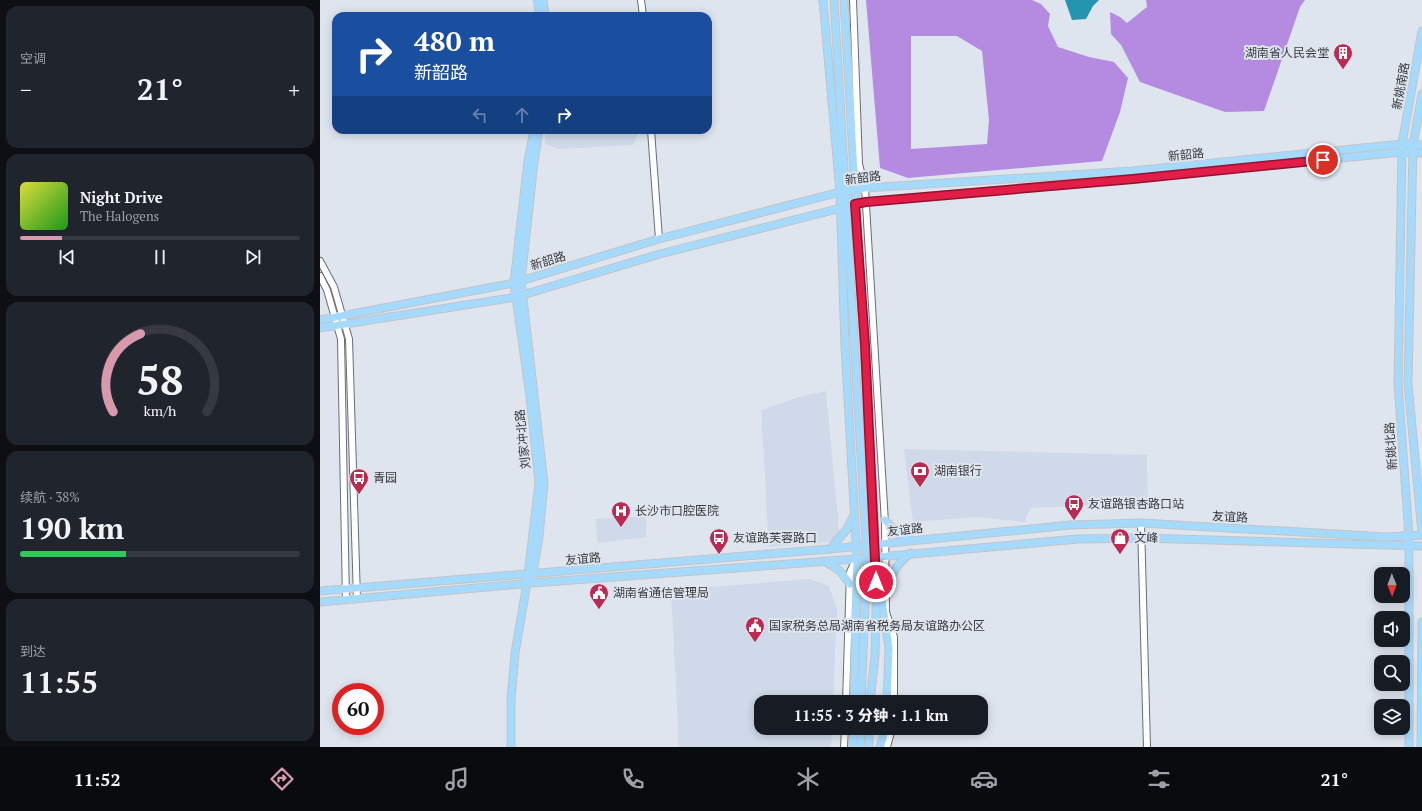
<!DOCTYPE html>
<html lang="zh">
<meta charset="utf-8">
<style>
:root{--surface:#171b24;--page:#20242c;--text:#f1f3f6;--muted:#9ea1a6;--line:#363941;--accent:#d999ac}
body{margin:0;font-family:"PT Serif","Noto Sans SC",serif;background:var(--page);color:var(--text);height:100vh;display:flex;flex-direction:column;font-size:15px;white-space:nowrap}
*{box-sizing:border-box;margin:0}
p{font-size:13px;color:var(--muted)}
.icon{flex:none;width:22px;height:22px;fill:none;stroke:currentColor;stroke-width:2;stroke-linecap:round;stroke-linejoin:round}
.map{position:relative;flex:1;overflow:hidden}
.details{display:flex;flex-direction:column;gap:6px;padding:6px;background:#0d0f14;width:320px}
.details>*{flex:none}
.top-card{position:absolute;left:12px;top:12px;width:380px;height:122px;border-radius:12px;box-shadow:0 2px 10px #0003;background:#1a4fa0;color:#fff;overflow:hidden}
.needle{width:26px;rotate:179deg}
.buttons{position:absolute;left:1054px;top:567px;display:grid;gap:8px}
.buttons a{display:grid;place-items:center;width:36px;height:36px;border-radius:8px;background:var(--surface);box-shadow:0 2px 10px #0003;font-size:20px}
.speed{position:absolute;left:12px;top:683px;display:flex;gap:8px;font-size:20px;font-weight:700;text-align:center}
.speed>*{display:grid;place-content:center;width:52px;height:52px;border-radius:50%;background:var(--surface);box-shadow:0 2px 10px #0003;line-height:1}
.speed .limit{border:6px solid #d22;background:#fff;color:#111}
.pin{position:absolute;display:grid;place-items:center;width:34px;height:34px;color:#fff;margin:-17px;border:2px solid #fff;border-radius:50%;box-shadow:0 1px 4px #0007}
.me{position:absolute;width:44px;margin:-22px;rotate:0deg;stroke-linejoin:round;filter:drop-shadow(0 0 3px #0008)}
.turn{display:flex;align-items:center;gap:14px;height:84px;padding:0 16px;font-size:18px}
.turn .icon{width:52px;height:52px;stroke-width:2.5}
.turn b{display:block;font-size:28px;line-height:34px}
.lanes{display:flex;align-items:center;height:38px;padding:0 16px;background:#0003;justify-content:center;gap:20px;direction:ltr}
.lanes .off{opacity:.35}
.big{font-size:30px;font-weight:800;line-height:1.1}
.details .card{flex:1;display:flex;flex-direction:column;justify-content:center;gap:6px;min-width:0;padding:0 14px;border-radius:12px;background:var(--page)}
.details .dial{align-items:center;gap:0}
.dial svg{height:104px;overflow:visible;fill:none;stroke:var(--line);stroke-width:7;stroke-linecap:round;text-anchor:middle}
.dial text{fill:var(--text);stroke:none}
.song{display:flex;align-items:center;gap:12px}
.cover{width:48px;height:48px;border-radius:6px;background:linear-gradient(135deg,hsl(60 70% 55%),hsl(120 70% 35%))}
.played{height:4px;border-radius:2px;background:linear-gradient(90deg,var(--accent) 15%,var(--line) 15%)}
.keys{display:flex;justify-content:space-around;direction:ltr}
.heat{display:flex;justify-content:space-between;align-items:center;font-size:22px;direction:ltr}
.charge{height:6px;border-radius:3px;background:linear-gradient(90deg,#34c759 38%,var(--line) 0)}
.trip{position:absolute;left:434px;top:695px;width:234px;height:40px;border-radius:12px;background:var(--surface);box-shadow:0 2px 10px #0003;font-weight:800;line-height:40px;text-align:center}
.tab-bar{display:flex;height:64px;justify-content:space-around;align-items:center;background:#090b0e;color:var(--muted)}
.tab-bar .icon{width:28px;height:28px}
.tab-bar .on{color:var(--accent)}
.tab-bar b{font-size:18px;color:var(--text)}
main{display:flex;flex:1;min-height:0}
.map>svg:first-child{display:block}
.built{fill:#cfd9e9}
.forest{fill:#b48be0;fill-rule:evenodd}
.water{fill:#2595af}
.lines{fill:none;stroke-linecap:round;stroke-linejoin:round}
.minor-casing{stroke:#686d76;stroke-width:8}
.major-casing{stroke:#c3c4c5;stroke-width:9}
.minor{stroke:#fff;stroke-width:6}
.major{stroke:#a6dafd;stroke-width:7}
.route-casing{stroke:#92132f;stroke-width:10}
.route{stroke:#e11d48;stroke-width:7}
.labels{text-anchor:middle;stroke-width:4;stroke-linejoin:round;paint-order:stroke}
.poi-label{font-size:12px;fill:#383a3d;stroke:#dfe5ef;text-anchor:start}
.street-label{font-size:12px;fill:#383a3d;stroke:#dfe5ef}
</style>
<main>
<section class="details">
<div class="card"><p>空调</p>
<div class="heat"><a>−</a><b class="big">21°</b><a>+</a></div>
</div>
<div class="card">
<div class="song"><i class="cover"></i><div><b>Night Drive</b><p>The Halogens</p></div></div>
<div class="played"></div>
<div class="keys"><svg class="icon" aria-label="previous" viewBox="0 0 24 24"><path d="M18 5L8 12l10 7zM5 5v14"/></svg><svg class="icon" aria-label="pause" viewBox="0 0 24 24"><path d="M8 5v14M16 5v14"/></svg><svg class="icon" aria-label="next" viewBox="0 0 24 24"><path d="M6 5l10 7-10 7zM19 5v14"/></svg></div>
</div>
<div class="card dial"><svg viewBox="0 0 100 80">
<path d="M14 69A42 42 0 1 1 86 69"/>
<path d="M14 69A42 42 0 0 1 35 9" stroke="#d999ac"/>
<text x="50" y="56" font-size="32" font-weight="700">58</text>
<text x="50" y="72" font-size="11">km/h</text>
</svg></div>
<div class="card"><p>续航 · 38%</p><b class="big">190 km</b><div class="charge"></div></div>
<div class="card"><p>到达</p><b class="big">11:55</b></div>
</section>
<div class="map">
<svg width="1102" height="747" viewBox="0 0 1102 747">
<rect width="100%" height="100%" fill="#dfe5ef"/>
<g class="built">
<path d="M 225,130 L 320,130 L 313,145 L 239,149 L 225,144 Z"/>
<path d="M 506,391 L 520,541 L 449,547 L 441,410 L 479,397 Z"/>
<path d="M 584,449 L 827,455 L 828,503 L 710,508 L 705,522 L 657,517 L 593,522 Z"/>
<path d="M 325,516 L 327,537 L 278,543 L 275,519 Z"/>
<path d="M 490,579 L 509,586 L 517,609 L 513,702 L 441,702 L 441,728 L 512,728 L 511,747 L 359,747 L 351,590 Z"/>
</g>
<g class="forest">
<path d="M 546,0 L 712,0 L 721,4 L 730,14 L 728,26 L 738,47 L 769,57 L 794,62 L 808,78 L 800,112 L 782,161 L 588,178 L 560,168 ZM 591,36 L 637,36 L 662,51 L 669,120 L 667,144 L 591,149 Z"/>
<path d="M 826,0 L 985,0 L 980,7 L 944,111 L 905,112 L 820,82 L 801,45 L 791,34 L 790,12 L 800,17 L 807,23 L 827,7 Z"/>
</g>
<path class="water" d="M 745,0 L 779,0 L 773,6 L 766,19 L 752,20 Z"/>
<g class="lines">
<g class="minor-casing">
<g id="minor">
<path d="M 321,0 L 323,16"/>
<path d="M 533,0 L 539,164 L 545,188 L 565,523 L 566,612 L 574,637 L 574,702"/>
<path d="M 331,130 L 339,239"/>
<path d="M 0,261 L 14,287 L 29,339 L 37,599"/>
<path d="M 0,276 L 7,290 L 21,339 L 26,600"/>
<path d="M 821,523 L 827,747"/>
<path d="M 526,702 L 530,572 L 536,559"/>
<path d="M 524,747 L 525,728"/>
<path d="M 567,747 L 572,728"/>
</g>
</g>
<g class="major-casing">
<g id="major">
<path d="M 217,0 L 220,16"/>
<path d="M 223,0 L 225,16"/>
<path d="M 503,0 L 520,192 L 525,346 L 537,559 L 534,702"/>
<path d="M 514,0 L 547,557 L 541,702"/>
<path d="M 524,0 L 557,567 L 555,655 L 550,702"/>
<path d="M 1102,94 L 1093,144 L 1088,384 L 1102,533"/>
<path d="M 0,320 L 194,283 L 339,239 L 520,192 L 545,188 L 812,171 L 1082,144 L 1102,145"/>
<path d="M 0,328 L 196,297 L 340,254 L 545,202 L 813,179 L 1082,152 L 1102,153"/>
<path d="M 565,520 L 577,533 L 592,540"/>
<path d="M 510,549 L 527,529 L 533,517"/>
<path d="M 504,561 L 520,571 L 530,584"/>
<path d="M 212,578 L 219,537 L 224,483 L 201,281 L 214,162 L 219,130"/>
<path d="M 560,587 L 569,648 L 567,702"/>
<path d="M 566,590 C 572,574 577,563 591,553"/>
<path d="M 0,591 L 510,549 L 750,525 L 821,523 L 1067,537 L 1102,535"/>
<path d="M 0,602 L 212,583 L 537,559 L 758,539 L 822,538 L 1102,546"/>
<path d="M 191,747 L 191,700 L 195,653 L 207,583 L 219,483 L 210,396 L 194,283 L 208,161 L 214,130"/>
<path d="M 533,747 L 533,728"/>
<path d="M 540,747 L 541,728"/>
<path d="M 549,747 L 549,728"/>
<path d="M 560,747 L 566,728"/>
<path d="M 1089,747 L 1089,536 L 1078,384 L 1082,144 L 1102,31"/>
<path d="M 1101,747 L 1102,622"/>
</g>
</g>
<use href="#minor" class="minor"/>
<use href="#major" class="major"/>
</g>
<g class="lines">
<g class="route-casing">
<path id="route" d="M 556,582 L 545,345 L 535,204 L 546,202 L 813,179 L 1003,160"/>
</g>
<use href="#route" class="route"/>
</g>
<defs>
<g id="building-pin" transform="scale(1)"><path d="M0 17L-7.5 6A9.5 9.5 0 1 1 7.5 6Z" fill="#bb2b51" stroke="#dfe5ef"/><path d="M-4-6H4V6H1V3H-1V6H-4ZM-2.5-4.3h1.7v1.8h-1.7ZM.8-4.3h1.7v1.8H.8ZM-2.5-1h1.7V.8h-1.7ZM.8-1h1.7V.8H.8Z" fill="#fff"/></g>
<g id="bank-pin" transform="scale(1)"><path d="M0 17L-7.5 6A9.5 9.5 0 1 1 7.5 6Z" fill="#bb2b51" stroke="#dfe5ef"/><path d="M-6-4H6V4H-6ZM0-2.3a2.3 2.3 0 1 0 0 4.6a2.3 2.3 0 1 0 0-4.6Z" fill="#fff"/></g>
<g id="bus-pin" transform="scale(1)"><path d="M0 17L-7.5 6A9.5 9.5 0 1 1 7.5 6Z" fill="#bb2b51" stroke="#dfe5ef"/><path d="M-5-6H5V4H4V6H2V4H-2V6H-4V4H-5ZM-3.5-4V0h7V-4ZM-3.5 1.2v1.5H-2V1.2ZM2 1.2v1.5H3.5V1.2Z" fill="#fff"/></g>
<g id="hospital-pin" transform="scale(1)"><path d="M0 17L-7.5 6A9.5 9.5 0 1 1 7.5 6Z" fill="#bb2b51" stroke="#dfe5ef"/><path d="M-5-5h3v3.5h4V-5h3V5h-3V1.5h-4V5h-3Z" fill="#fff"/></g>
<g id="shop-pin" transform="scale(1)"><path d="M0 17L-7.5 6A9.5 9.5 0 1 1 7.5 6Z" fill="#bb2b51" stroke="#dfe5ef"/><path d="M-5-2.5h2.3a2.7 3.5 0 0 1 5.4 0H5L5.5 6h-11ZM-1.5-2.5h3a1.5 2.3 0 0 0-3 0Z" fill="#fff"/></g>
<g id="civic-pin" transform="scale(1)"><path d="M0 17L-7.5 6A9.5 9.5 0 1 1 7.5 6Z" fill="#bb2b51" stroke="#dfe5ef"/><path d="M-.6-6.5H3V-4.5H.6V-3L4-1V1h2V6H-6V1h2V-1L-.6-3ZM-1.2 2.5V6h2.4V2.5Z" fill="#fff"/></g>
</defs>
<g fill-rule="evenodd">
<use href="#building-pin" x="1023" y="53"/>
<use href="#bank-pin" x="600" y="471"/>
<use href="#bus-pin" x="39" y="478"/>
<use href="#bus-pin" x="754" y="504"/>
<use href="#hospital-pin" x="301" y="511"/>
<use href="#bus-pin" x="399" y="538"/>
<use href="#shop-pin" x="800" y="538"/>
<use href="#civic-pin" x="279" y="593"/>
<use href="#civic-pin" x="435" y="626"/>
</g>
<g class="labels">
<g class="poi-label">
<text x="1009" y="57" text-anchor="end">湖南省人民会堂</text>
<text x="614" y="475">湖南银行</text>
<text x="53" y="482">青园</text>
<text x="768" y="508">友谊路银杏路口站</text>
<text x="315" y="515">长沙市口腔医院</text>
<text x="413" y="542">友谊路芙蓉路口</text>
<text x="814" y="542">文峰</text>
<text x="293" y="597">湖南省通信管理局</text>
<text x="449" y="630">国家税务总局湖南省税务局友谊路办公区</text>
</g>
<g class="street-label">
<text transform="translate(1081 86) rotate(-80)" y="4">新姚南路</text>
<text transform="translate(866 155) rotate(-6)" y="4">新韶路</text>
<text transform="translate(543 178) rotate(-7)" y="4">新韶路</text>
<text transform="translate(228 261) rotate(-17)" y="4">新韶路</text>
<text transform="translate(203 439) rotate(-96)" y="4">刘家冲北路</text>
<text transform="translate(1071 446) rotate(-94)" y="4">新姚北路</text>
<text transform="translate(910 517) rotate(3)" y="4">友谊路</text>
<text transform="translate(585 530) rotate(-6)" y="4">友谊路</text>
<text transform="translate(263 559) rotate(-5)" y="4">友谊路</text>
</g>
</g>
</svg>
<div class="buttons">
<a><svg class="needle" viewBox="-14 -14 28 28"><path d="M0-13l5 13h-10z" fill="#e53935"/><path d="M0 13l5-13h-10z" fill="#9ea1a6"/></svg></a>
<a><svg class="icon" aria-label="sound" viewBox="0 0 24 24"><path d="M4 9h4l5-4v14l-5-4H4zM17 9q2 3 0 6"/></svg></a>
<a><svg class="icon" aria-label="search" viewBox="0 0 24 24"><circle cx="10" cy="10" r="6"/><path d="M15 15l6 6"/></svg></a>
<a><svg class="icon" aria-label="layers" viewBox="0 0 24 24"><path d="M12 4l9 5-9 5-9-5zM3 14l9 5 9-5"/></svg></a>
</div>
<div class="speed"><div class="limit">60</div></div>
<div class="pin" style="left:1003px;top:160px;background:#d93025"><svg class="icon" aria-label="arrive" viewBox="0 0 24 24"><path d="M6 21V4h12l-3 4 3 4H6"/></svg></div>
<svg class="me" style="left:556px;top:582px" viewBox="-20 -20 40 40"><circle r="17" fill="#e11d48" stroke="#fff" stroke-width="3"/><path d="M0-11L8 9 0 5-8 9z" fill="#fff"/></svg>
<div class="trip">11:55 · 3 分钟 · 1.1 km</div>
<div class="top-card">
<div class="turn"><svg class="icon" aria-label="right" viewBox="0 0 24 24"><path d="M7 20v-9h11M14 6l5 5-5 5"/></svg><div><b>480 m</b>新韶路</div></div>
<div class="lanes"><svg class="icon off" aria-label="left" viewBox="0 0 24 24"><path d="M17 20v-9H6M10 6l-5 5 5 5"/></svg><svg class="icon off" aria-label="ahead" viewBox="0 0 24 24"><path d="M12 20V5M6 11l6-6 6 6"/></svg><svg class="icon" aria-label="right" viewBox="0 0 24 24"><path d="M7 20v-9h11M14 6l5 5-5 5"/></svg></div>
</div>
</div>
</main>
<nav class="tab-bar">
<b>11:52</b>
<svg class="icon on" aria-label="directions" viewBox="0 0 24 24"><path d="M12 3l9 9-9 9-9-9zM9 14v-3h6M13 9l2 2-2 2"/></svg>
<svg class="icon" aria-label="music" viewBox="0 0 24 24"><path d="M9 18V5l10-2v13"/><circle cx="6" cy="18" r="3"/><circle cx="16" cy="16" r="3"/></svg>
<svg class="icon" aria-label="phone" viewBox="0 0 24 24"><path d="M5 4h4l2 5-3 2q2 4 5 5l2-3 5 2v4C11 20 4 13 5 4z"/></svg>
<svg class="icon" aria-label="climate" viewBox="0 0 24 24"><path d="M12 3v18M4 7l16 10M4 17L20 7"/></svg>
<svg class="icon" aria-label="car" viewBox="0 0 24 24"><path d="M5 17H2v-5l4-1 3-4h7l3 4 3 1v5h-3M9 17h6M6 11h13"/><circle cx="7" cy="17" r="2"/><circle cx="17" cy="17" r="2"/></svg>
<svg class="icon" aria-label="filters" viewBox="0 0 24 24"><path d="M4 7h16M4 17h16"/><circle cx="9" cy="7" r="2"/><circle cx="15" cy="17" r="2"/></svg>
<b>21°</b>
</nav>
